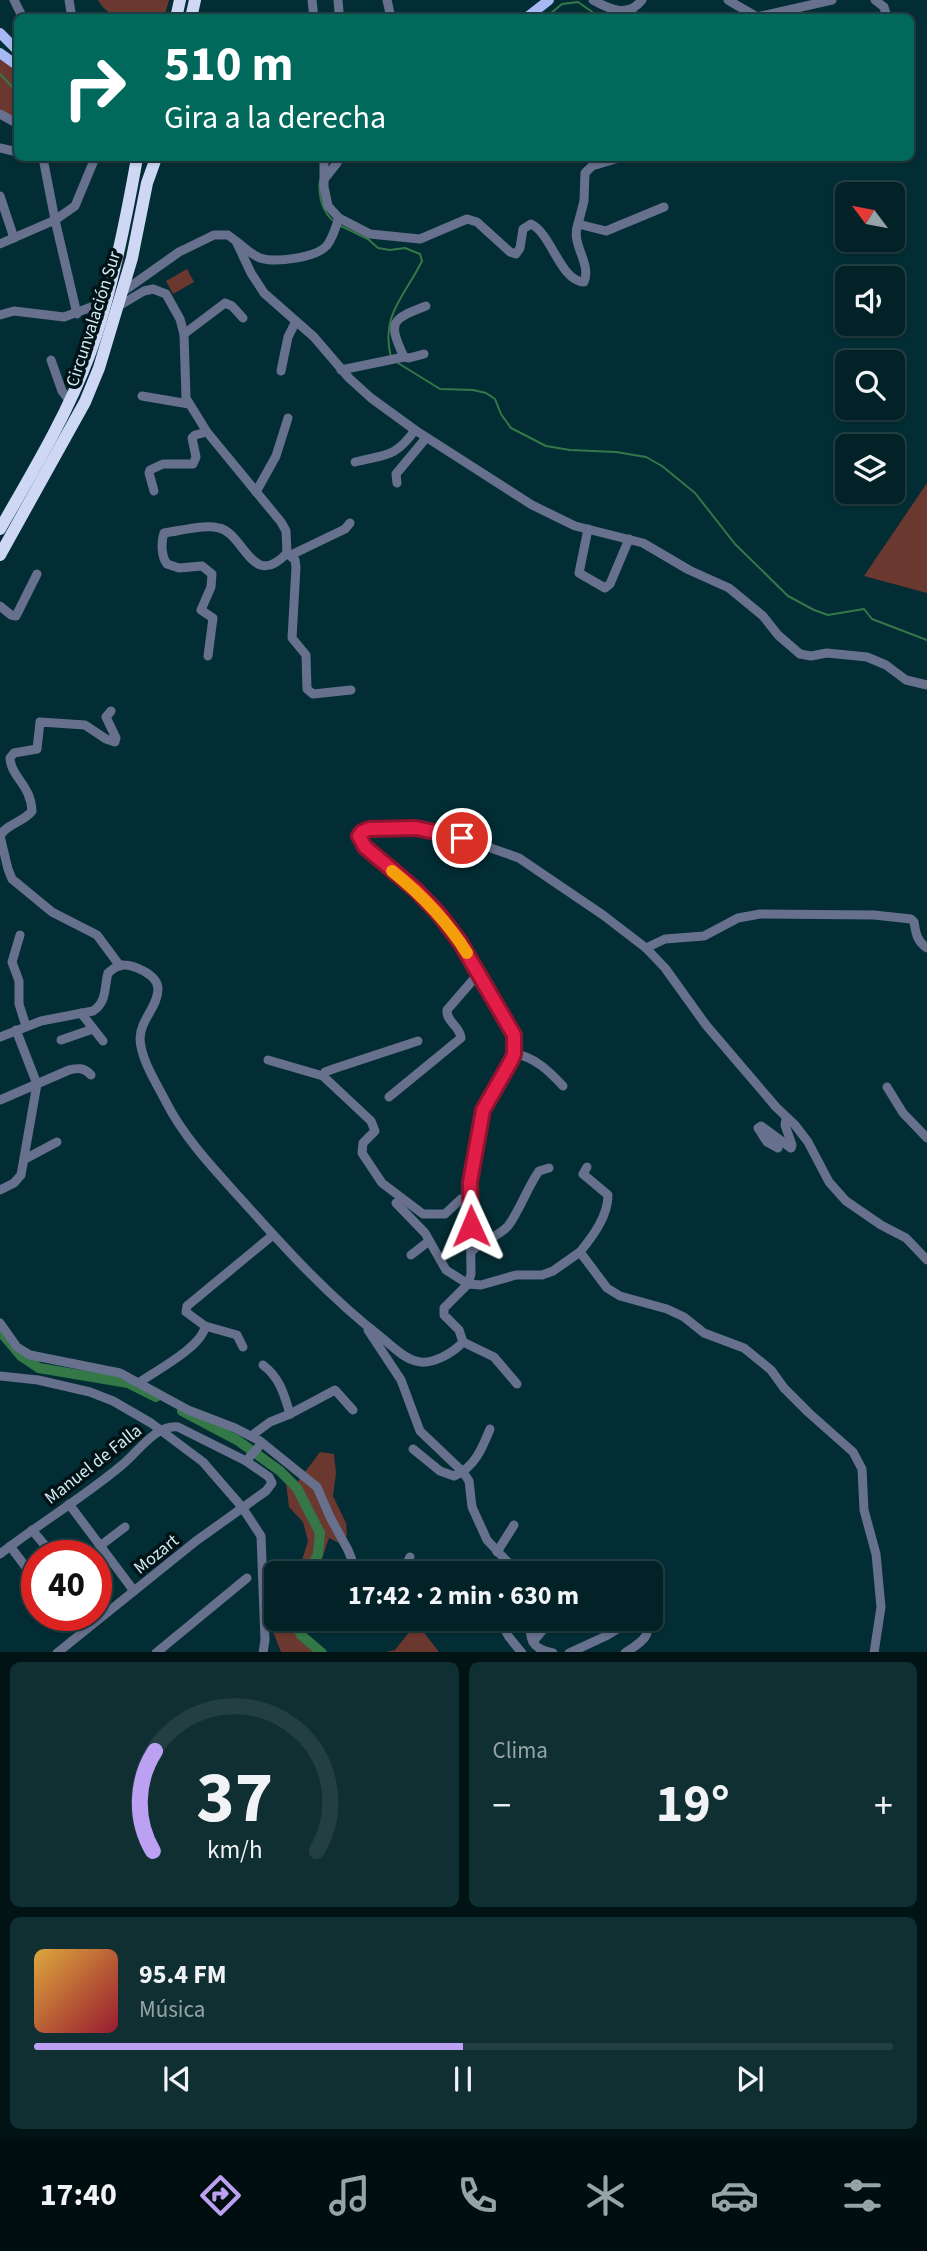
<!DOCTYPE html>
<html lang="es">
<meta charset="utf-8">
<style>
:root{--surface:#022227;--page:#102f33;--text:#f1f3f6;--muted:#96a4a7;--line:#233f44;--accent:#bca0f2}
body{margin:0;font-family:"Source Sans 3",sans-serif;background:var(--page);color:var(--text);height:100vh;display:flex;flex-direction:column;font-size:26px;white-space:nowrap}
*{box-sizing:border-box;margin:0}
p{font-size:23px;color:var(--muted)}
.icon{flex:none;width:38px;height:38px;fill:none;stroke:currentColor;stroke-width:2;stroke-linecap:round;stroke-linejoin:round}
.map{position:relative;height:1652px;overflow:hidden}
.sheet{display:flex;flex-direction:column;gap:10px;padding:10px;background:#011315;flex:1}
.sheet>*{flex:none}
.top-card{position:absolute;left:14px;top:14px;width:900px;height:147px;border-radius:10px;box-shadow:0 2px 5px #0004,0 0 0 2px var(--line);background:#00695c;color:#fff;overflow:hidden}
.needle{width:46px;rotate:302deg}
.fabs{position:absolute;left:835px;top:182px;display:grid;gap:14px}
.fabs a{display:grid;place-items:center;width:70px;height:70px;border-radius:10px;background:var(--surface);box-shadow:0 2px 5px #0004,0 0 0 2px var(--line);font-size:35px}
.speed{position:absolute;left:21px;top:1540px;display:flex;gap:14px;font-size:35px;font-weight:700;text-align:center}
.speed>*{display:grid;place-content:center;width:91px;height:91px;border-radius:50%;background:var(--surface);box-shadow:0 2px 5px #0004,0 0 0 2px var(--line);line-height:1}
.speed .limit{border:10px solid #d22;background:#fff;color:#111}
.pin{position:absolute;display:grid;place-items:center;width:60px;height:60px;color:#fff;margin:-30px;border:4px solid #fff;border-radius:50%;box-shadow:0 2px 7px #0007}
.me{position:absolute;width:77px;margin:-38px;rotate:359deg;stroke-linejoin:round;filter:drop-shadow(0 0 5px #0008)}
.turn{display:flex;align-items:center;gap:24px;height:147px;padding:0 35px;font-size:32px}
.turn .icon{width:91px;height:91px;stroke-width:2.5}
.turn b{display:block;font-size:49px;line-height:60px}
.big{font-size:52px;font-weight:700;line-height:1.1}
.sheet .tile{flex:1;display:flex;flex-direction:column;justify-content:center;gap:10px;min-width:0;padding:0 24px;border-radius:10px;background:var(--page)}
.sheet .dial{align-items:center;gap:0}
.dial svg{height:182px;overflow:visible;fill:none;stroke:var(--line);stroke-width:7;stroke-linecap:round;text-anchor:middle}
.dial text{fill:var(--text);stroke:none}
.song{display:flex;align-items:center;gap:21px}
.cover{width:84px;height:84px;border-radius:10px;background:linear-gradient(135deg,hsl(40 70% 55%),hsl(350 70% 35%))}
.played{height:7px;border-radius:4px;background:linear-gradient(90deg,var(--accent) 50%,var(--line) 50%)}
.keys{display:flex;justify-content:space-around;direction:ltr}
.heat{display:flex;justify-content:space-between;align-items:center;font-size:38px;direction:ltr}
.sheet .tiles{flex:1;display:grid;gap:10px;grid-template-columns:1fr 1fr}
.tile:last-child{grid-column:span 2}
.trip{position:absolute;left:264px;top:1561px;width:399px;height:70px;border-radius:10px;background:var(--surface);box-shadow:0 2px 5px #0004,0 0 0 2px var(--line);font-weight:700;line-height:70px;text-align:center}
.menu{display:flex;height:112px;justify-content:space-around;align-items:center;background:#010e10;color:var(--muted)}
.menu .icon{width:49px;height:49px}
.menu .active{color:var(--accent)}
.menu b{font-size:32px;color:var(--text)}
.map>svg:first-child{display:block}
.green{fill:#6b3830}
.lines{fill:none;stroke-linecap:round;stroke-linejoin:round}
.stream{stroke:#347848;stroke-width:2}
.river{stroke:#347848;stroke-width:10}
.minor{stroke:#67708d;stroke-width:9}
.major{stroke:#a6b9f4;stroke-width:10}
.highway{stroke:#ced8f5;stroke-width:12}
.route-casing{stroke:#92132f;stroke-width:18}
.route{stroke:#e11d48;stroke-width:12}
.slow{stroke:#f59e0b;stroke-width:12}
.labels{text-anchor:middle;stroke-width:7;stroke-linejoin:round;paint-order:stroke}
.street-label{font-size:18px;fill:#d1ebf0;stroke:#011317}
</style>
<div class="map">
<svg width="927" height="1653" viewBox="0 0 927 1653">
<rect width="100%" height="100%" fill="#032d34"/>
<g class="green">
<path d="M 98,0 L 169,0 L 164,18 C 141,18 111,24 98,0 Z"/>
<path d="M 0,58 L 17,70 L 17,122 L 0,111 Z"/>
<path d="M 187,269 L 194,282 L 173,294 L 166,281 Z"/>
<path d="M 927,483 L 927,593 L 864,576 Z"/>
<path d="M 320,1452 L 334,1454 L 336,1473 L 333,1496 L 346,1523 L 347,1535 L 339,1543 L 329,1538 L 317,1573 L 298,1573 L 308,1541 L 303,1522 L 289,1507 L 286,1483 L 290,1481 L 296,1484 Z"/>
<path d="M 276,1607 L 276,1619 L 292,1619 L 291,1625 L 302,1640 L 318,1652 L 281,1652 L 270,1624 Z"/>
<path d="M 422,1630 L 439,1652 L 386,1652 L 395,1650 L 410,1631 Z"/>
</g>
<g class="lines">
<g class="stream">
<path d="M 545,18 L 562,4 L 578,2 L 601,18"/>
<path d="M 616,18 L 633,15 L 636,11"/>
<path d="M 0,74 L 18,93"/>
<path d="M 320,180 C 318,195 322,213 335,222"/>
<path d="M 339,225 L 368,239 L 378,248 L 390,250 L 405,248 L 420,254 L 422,261 C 405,296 380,315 391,357"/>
<path d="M 398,363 L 440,389 L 473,390 L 486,393 L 495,399 L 501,414 L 511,428 L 546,446 L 570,450 L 616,452 L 646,457 L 662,466 L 695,493 L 735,544 L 788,596 L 814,610 L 828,615 L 864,609 L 872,619 L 927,640"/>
</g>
<g class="river">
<path d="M 0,1331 L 21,1356 L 39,1368 L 128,1383 L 156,1397"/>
<path d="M 182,1411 L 237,1440 L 280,1471 L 297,1488 L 320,1533 L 318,1554 L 309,1573"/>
<path d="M 294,1619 L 301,1635 L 322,1653"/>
</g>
<g class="minor">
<path d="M 14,0 L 23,18"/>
<path d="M 69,0 L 72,18"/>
<path d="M 312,0 L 314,18"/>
<path d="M 338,0 L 339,12"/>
<path d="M 387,0 L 391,18"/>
<path d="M 593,0 C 609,9 628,18 642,0"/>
<path d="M 728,0 L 757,17 L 832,0"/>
<path d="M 875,0 L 884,7 L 887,18"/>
<path d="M 0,114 L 18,124"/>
<path d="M 0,148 L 13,151"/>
<path d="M 43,158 L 55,220 L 77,314"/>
<path d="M 324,158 L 324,187 L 328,206 L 339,218 L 370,234 L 420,239 L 467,219 L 477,222 L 510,252 L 516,254 L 520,248 L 523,229 L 531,224 C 552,234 560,281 584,282 C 592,263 570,244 578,224 L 606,231 L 664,207"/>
<path d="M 326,177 L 337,163 L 339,158"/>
<path d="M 0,196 L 14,238"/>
<path d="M 578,224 L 584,201 L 585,173 L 592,166 L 619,158"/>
<path d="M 237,242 C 244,247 252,255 260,258 C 275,263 318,258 328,244 C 333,237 336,226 339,218"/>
<path d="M 0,244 L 55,220 L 75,206 L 95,158"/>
<path d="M 121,293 L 179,252 L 214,235 L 228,235 L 236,241 L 251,273 L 264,293 L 314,337 L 349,378 L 371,398 L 415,430 L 532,505 L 575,526 L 643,543 L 689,570 L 729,588 L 763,616 L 778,635 L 800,654 L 811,656 L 827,653 L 867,657 L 886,665 L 906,680 L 927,685"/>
<path d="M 117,307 L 144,291 L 153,289 L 166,294 L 180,319 L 184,334 L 186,398 L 207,432 L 281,522 L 286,531 L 287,553 C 252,591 244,533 219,528 C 203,524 180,531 164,533 C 161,542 161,556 167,564 L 179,568 L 202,566 L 212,574 L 211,587 L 201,610 L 213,618 L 208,656"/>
<path d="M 0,315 L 14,311 L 64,317 L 105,302"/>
<path d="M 184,334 L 225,303 L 232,306 L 243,318"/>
<path d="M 424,354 L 409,358 L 404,357 C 387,321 392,319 426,306"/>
<path d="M 51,360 L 62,391 L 69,400"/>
<path d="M 341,370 L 404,357"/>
<path d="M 281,371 L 288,337 L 296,321"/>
<path d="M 142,396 L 189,404"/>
<path d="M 355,462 C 386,454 395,458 415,430"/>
<path d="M 397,483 L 396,474 L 426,438"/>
<path d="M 154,491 L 149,473 L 150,470 L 163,464 L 193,464 L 196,457 L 192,438 L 195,435 L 207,432"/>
<path d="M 256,492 L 276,456 L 288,418"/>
<path d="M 588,529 L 579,573 L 605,588 L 610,584 L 629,539"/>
<path d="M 287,553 L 295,560 L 296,567 L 292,638 L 306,655 L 307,689 L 313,694 L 351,690"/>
<path d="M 291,555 L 345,529 L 350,523"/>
<path d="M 0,606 L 11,615 L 16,616 L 37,574"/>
<path d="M 111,711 L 106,717 L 116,738 L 115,742 L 106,739 L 85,725 L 40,722 L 37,749 L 14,753 L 10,758 C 11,777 31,785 32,811 C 24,822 6,824 0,836 L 8,869 L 12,879 L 52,912 L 97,935 L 120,966"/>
<path d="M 20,935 L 12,962 L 19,981 L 19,1004 L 26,1026"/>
<path d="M 646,948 L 665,939 L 704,936 L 738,918 L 760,914 L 874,915 L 911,919 L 914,922 C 916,934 917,941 927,948"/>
<path d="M 81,1013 L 103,1041"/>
<path d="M 0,1037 L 41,1021 L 93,1011 C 107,1002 104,988 108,973 C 112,970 116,966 121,965 C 134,964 158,975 158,989 C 158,1007 140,1020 140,1039 C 141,1060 157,1084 166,1102 C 185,1139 214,1169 241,1199 C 285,1248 329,1297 381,1337 C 391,1345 403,1358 416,1361 C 431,1366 453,1353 463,1342 L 459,1330 L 444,1315 L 444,1308 L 468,1284 L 471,1274 L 470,1183 L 483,1110 L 511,1061 L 514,1054 L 514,1035 L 460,942 L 439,914 L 416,890 L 365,847 L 359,836 L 362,832 L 369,829 L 416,828 L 438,832 L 462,838 L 519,858 L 603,915 L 646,948 L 665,968 L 706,1025 L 776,1107 L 795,1125 L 808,1142 L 829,1182 L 846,1201 L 881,1225 L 906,1238 L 927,1260"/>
<path d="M 61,1040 L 93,1029"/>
<path d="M 514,1054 C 534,1056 550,1072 563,1086"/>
<path d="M 268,1060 L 323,1076 L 371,1121 L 375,1131 L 363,1143 L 362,1153 L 382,1183 L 423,1214 L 445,1214 L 461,1199 L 470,1197"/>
<path d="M 323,1076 L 325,1072 L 333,1069 L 418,1041"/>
<path d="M 887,1087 L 903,1113 L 927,1138"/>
<path d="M 389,1097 L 461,1038 C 460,1026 446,1022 447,1010 L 479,973"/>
<path d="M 0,1100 L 69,1070 C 78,1068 84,1067 91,1075"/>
<path d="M 778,1148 L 767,1142 L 758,1128 L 761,1126 L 791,1148 L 792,1145 L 785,1125 L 786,1119"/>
<path d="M 25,1159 L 57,1142"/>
<path d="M 0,1190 L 14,1183 L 21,1175 L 37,1084 L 16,1030"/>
<path d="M 396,1203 L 425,1233 L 446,1270 L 468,1284 L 481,1285 L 516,1275 L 542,1275 L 553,1271 L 580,1252 L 607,1288 L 620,1296 L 667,1309 L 684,1317 L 704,1333 L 744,1348 L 771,1370 L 784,1388 L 809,1413 L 853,1452 L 862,1469 L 864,1510 L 876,1554 L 881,1607 L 874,1653"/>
<path d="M 471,1252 C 481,1241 498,1237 508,1226 C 520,1210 527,1188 539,1171 L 549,1168"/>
<path d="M 580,1252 C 593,1236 608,1216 608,1195 L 583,1174 L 587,1167"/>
<path d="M 411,1255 L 429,1241"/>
<path d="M 0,1323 L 17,1347 L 30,1355 L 120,1373 L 188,1410 L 235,1428 L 260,1441 L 317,1487 L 330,1517 L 348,1550 L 357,1573"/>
<path d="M 205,1326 L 237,1335 L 243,1347"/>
<path d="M 368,1330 L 401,1380 L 420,1431 L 463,1472 L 469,1481 L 472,1507 L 487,1540 L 518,1573"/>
<path d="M 463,1342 L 494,1357 L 517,1384"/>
<path d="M 0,1376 L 38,1380 L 90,1392 L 113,1401 L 151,1423 L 203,1462 L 242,1507 L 261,1536 L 265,1640 L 263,1653"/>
<path d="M 140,1382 C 157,1370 203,1346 205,1326 L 186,1312 L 187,1306 L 273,1235"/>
<path d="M 290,1414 L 335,1390 L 353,1410"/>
<path d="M 251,1436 L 270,1422 L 290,1414 C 284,1394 280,1378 263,1365"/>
<path d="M 413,1449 L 440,1471 L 454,1476 C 474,1468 482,1449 490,1429"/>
<path d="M 69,1504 L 134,1591"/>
<path d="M 32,1530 L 54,1556"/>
<path d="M 10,1546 L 37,1582"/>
<path d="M 100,1546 L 125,1527"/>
<path d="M 497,1552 L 514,1525"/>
<path d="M 0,1554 C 40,1523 84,1497 122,1465 C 138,1452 156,1424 178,1427 L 246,1461 L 262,1443"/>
<path d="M 402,1573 L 410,1557"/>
<path d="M 499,1619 L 509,1637 L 522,1653"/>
<path d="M 530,1619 C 530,1638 530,1649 553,1653"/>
<path d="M 533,1642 L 552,1619"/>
<path d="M 57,1653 L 196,1541 L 266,1491 L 272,1483 L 269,1477 L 246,1461"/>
<path d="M 156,1653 L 247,1578"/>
<path d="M 569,1653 L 606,1636 L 634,1619"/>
<path d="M 625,1653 C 638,1644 655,1636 644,1619"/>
</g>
<g class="major">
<path d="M 526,18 L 549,0"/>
<path d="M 0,33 L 18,51"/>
<path d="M 0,53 L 18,66"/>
</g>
<g class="highway">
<path d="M 176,18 L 180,0"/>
<path d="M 191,18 L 195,0"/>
<path d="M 0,529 C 32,473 66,417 89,356 C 111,297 126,220 137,158"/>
<path d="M 0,555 L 85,402 L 99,368 L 132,258 L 147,183 L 156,158"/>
</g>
</g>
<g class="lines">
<g class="route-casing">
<path id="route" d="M 462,838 L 416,828 L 369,829 L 362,832 L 359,836 L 365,847 L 416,890 L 439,914 L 460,942 L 514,1035 L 514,1054 L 511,1061 L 483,1110 L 470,1182 L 471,1226"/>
</g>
<use href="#route" class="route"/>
<path class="slow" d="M 392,871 C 422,895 447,921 467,953"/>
</g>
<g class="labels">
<g class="street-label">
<text transform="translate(93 319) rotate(-72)" y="6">Circunvalación Sur</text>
<text transform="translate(93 1464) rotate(-38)" y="6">Manuel de Falla</text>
<text transform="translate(156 1554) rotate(-39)" y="6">Mozart</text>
</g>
</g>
</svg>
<div class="fabs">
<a><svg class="needle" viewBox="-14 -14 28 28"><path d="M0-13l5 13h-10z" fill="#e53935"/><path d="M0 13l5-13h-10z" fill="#96a4a7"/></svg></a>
<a><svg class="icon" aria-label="sound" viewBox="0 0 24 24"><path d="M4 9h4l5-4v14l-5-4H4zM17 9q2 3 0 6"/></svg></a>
<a><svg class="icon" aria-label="search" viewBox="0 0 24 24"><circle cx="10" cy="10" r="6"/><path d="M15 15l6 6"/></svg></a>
<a><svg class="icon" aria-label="layers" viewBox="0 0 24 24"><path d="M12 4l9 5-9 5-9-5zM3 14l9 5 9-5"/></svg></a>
</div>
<div class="speed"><div class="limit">40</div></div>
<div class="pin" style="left:462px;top:838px;background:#d93025"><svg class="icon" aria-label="arrive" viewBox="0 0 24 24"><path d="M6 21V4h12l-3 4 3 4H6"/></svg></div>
<svg class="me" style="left:471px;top:1226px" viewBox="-20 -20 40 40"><path d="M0-17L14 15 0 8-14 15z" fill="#e11d48" stroke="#fff" stroke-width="4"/></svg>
<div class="trip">17:42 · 2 min · 630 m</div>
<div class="top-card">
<div class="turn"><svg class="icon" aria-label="right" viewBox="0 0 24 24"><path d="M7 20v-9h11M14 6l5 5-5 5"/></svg><div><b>510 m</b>Gira a la derecha</div></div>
</div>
</div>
<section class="sheet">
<div class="tiles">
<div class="tile dial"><svg viewBox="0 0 100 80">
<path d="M14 69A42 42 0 1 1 86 69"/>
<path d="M14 69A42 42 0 0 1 15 25" stroke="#bca0f2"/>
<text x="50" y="56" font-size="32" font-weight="700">37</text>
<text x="50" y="72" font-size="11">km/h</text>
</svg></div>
<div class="tile"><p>Clima</p>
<div class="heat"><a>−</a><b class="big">19°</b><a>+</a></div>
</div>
<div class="tile">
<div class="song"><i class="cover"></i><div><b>95.4 FM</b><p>Música</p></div></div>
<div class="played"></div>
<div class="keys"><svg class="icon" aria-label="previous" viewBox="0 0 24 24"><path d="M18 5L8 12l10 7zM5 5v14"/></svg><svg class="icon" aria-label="pause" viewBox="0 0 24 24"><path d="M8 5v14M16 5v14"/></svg><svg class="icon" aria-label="next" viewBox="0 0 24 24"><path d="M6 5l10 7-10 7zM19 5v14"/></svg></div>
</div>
</div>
</section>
<nav class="menu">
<b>17:40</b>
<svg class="icon active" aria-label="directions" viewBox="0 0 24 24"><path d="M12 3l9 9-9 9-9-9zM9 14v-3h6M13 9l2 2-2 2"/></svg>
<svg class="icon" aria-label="music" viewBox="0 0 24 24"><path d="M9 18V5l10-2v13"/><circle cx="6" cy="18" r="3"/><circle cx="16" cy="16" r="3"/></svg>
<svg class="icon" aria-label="phone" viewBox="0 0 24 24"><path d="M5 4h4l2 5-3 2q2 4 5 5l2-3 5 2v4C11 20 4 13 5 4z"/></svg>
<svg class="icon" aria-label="climate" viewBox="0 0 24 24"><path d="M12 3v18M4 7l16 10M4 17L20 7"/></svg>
<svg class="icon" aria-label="car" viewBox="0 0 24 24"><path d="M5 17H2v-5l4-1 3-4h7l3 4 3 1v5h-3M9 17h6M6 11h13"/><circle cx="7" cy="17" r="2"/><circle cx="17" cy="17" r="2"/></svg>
<svg class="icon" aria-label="filters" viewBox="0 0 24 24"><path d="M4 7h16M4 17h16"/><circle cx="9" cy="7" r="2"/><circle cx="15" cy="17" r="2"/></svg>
</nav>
